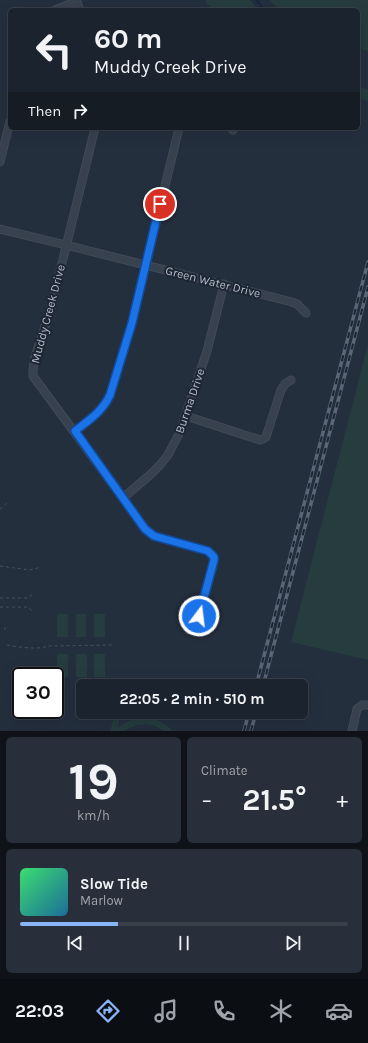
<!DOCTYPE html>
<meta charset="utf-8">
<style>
:root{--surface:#1b232e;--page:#282f3a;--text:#f1f3f6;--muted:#a0a4aa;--line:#39404a;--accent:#8ab4f8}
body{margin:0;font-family:Karla,sans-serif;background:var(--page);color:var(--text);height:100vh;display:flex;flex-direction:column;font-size:15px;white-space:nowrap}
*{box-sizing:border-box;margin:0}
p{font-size:13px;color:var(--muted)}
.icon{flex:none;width:22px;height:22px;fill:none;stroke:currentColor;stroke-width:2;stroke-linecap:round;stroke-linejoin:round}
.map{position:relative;height:731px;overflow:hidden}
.side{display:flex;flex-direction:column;gap:6px;padding:6px;background:#0f1319;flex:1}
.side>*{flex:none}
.top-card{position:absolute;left:8px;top:8px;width:352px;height:122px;border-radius:6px;box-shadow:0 4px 16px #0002,0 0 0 1px var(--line);background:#1b232e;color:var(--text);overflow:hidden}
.speed{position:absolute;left:12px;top:667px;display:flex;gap:8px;font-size:20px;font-weight:700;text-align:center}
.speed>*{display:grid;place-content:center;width:52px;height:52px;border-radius:50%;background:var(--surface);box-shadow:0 4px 16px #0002,0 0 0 1px var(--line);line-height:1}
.speed .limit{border:2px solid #111;border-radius:6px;background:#fff;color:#111}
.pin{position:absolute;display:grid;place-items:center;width:34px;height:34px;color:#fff;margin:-17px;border:2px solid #fff;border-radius:50%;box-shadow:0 1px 4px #0007}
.me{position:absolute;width:44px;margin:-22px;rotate:15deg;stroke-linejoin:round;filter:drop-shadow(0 0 3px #0008)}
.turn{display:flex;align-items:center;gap:14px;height:84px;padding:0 20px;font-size:18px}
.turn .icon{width:52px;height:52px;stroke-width:2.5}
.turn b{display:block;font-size:28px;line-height:34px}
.then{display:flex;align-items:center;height:38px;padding:0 20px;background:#0003;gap:8px;font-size:15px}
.big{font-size:30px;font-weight:700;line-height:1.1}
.side .card{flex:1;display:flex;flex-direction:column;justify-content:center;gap:6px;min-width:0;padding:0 14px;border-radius:6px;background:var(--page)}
.side .dial{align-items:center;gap:0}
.dial b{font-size:52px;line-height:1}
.song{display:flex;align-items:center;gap:12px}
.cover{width:48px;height:48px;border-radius:6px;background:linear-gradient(135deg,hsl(140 70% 55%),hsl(200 70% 35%))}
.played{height:4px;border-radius:2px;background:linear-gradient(90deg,var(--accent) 30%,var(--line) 30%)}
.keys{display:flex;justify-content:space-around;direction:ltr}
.heat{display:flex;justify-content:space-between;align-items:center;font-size:22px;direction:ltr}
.side .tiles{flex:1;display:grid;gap:6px;grid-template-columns:1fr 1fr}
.card:last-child{grid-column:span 2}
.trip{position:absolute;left:76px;top:679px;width:232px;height:40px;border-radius:6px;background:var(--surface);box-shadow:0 4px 16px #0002,0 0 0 1px var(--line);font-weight:700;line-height:40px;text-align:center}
.menu{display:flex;height:64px;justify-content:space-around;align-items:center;background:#0b0e12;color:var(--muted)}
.menu .icon{width:28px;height:28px}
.menu .selected{color:var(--accent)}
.menu b{font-size:18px;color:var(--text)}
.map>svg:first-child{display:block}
.green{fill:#263c3f}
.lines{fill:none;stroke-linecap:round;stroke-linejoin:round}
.stream{stroke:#17263c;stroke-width:2}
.minor-casing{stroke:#414a57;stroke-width:9}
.path{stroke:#3f5557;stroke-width:1;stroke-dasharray:3 3;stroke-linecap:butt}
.minor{stroke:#38414e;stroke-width:7}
.rail-casing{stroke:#5a6575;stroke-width:3.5}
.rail{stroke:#1d2633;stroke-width:2;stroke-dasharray:6;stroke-linecap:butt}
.route-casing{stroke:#114b97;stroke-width:10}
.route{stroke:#1a73e8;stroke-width:7}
.labels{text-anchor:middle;stroke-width:4;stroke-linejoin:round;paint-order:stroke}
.street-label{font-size:12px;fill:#b4bcc9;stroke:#1d2633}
</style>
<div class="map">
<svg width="368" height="731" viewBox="0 0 368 731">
<rect width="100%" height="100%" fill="#242f3e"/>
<g class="green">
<path d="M 205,0 L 250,0 L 258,10 L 215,10 L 207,4 Z"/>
<path d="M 269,0 L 368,0 L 368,51 L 358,48 L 358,10 L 280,10 Z"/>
<path d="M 358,86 L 368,90 L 368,102 L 358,97 Z"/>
<path d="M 368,344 L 368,660 L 291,642 Z"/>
<rect x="57" y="614" width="11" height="23"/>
<rect x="76" y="614" width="10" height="23"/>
<rect x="94" y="614" width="11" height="23"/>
<path d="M 57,654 L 68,654 L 68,677 L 58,677 Z"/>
<rect x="76" y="654" width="11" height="23"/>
<rect x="94" y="654" width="11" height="23"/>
<path d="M 114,717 L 120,718 L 118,727 C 137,714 156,714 173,731 L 164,731 L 155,726 L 146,724 L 136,725 L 124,731 L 110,731 Z"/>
</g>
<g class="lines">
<path class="stream" d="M 256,0 L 265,10"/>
<g class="minor-casing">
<g id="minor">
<path d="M 76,0 L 80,10"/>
<path d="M 55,10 L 77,1"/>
<path d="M 95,128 L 51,308 L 35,357 L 33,370 L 33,376 L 123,498 L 145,529 L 154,536 L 208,551 L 213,557 L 214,561 L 199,616 L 196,622 L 189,630"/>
<path d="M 231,128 L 233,130"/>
<path d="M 0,162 L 10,121"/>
<path d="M 0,229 L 66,245 L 292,302 L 297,304 L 306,313"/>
<path d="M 186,416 L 260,440 L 263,439 L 266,437 L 281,390 L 285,384 L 291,380"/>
<path d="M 75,431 C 89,420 102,412 110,395 L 132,323 L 179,128"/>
<path d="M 123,498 L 151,474 L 160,465 L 168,455 L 180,432 L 207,351 L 224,284"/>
<path d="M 352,731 L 357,709 L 362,705 L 368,705"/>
</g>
</g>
<g class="path">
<path d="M 0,509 L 8,502"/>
<path d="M 0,566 L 30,570 L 41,567"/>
<path d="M 0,598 L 27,598 L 32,595"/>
<path d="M 0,607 L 28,607 L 33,612"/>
<path d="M 5,630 L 5,624"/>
<path d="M 7,645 C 19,647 37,650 49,646 L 113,645"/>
<path d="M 11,696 L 19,698"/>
</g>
<use href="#minor" class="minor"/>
<g class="rail-casing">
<g id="rail">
<path d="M 256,686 L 368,262"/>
<path d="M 263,686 L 368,287"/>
<path d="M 244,731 L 249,712"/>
<path d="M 251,731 L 256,712"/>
</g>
</g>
<use href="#rail" class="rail"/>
</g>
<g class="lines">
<g class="route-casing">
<path id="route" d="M 160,204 L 132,323 L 110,395 C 102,412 89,420 75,431 L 145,529 L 154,536 L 208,551 L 214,557 L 214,560 L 199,616"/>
</g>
<use href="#route" class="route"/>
</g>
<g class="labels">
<g class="street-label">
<text transform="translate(213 282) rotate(14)" y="4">Green Water Drive</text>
<text transform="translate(48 314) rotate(-75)" y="4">Muddy Creek Drive</text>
<text transform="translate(190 401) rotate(-71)" y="4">Burma Drive</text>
</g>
</g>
</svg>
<div class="speed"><div class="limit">30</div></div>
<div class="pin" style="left:160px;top:204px;background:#d93025"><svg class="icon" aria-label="arrive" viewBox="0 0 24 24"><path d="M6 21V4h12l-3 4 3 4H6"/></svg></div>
<svg class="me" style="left:199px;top:616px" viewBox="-20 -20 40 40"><circle r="17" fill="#1a73e8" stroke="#fff" stroke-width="3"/><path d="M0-11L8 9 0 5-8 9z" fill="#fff"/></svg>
<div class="trip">22:05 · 2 min · 510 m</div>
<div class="top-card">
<div class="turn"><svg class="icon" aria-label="left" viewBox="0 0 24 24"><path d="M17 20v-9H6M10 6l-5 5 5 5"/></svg><div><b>60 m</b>Muddy Creek Drive</div></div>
<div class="then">Then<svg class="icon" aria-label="right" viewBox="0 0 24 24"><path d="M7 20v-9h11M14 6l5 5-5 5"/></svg></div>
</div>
</div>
<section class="side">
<div class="tiles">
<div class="card dial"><b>19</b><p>km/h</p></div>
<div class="card"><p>Climate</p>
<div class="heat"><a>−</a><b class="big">21.5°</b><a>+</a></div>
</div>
<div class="card">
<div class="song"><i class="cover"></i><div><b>Slow Tide</b><p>Marlow</p></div></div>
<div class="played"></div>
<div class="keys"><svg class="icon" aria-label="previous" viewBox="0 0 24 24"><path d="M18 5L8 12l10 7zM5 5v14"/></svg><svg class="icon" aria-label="pause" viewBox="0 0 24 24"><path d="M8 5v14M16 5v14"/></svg><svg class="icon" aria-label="next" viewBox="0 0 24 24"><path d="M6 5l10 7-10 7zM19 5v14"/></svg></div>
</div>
</div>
</section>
<nav class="menu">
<b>22:03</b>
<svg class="icon selected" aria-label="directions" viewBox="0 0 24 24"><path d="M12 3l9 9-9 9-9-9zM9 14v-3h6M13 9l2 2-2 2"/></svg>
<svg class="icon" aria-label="music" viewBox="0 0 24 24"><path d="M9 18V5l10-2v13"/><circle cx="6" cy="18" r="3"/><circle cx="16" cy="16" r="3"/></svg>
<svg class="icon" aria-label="phone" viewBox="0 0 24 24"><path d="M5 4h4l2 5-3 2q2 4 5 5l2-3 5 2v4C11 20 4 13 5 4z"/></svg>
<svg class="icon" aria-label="climate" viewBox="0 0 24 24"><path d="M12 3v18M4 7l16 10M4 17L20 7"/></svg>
<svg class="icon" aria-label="car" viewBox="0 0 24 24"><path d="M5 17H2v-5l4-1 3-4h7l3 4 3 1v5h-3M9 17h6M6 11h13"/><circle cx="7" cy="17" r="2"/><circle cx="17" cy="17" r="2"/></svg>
</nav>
